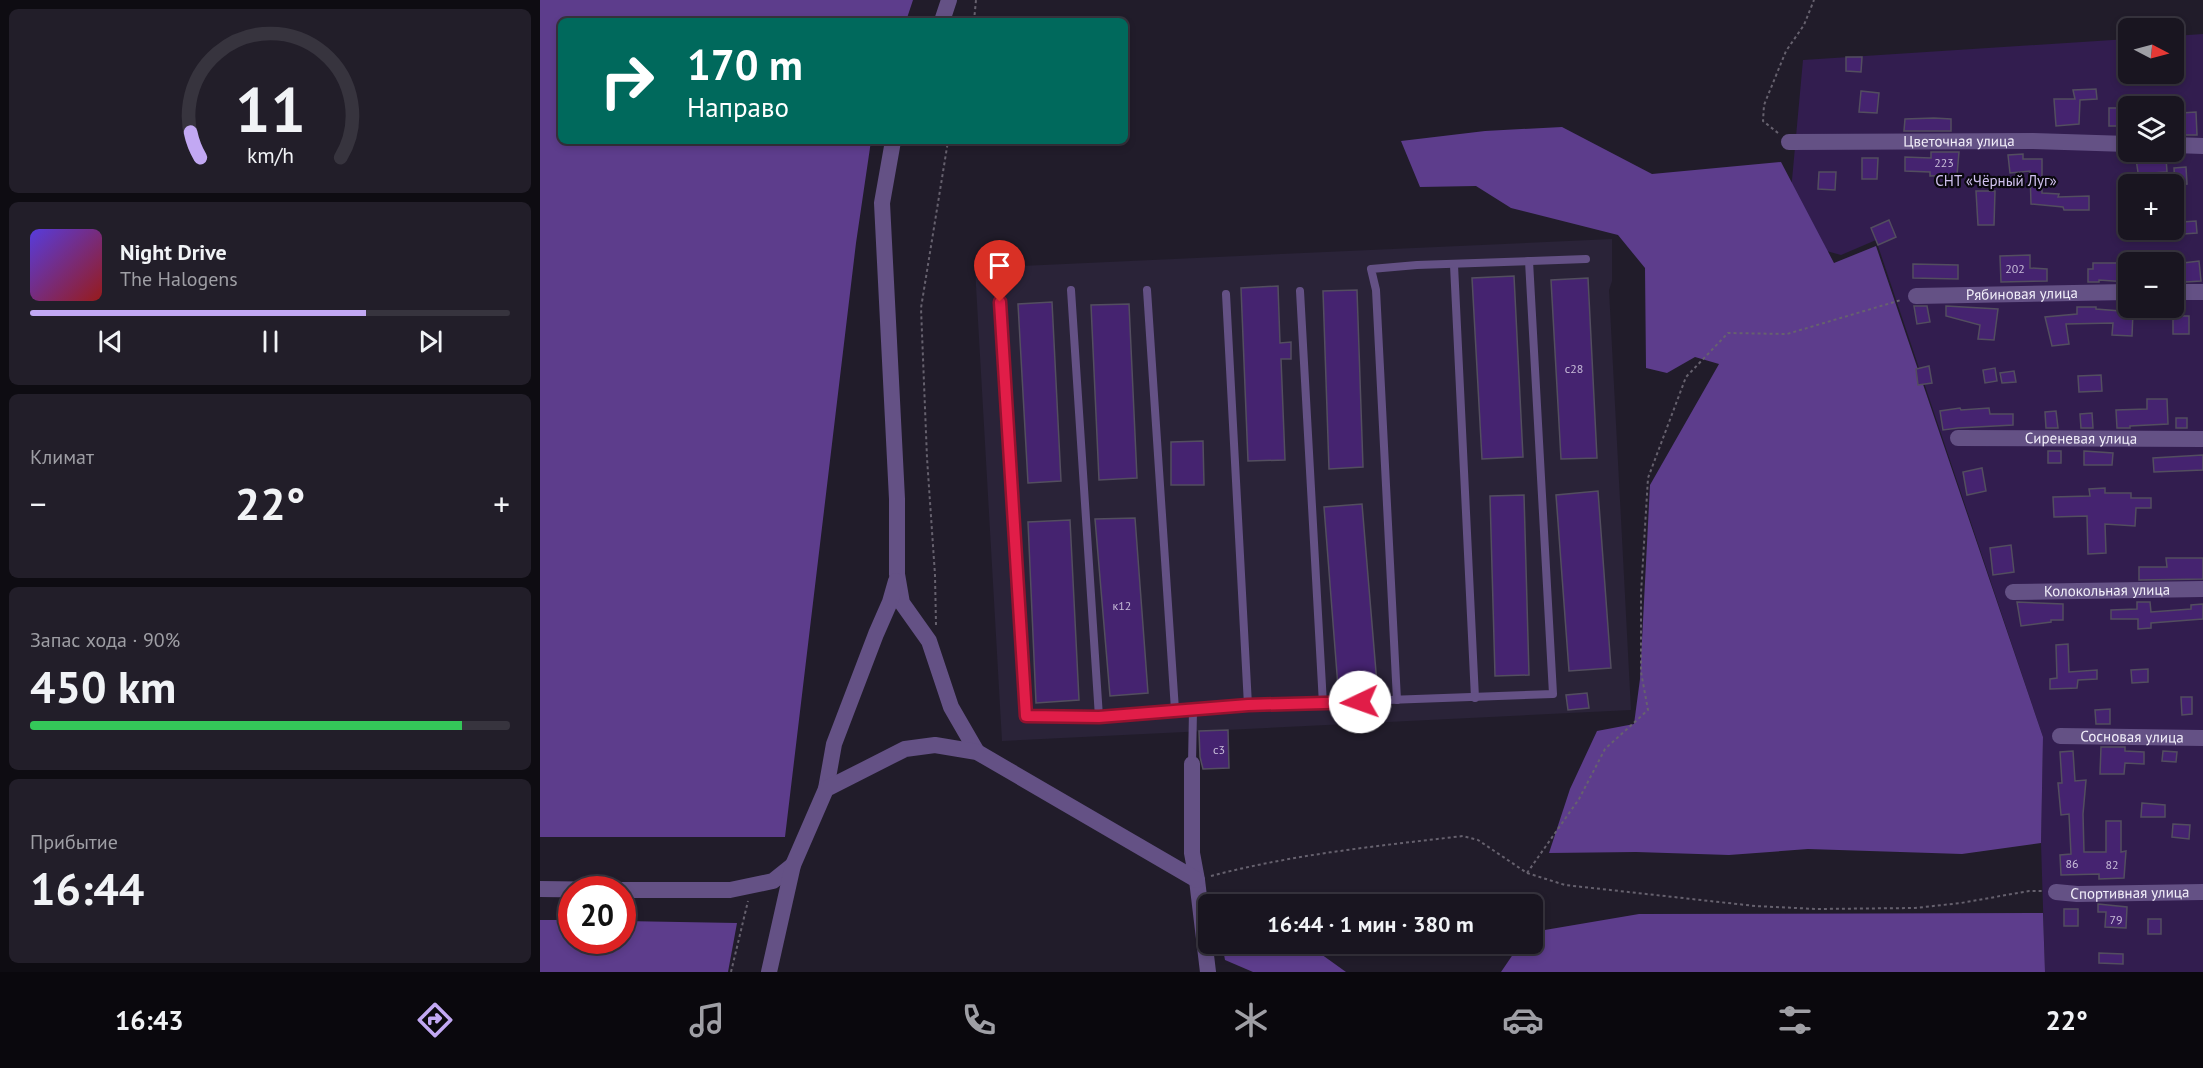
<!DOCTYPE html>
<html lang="ru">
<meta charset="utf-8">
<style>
:root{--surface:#191520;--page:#221e29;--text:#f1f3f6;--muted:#9f9fa5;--line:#37343e;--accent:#c2a8f3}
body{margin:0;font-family:"PT Sans",sans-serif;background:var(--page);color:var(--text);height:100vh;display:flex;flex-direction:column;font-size:22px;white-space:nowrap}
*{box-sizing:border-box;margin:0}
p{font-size:20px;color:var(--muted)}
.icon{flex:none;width:33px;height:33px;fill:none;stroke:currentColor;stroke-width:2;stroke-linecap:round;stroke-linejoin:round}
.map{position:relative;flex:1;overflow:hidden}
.drawer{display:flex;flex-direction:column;gap:9px;padding:9px;background:#0e0c12;width:540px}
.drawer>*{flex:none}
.banner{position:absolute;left:18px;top:18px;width:570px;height:126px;border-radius:9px;box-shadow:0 3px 9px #0003,0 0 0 2px var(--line);background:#00695c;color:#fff;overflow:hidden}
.needle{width:39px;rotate:96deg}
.fabs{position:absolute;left:1578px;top:18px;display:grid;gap:12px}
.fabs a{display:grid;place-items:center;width:66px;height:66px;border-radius:9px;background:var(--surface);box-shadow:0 3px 9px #0003,0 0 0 2px var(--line);font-size:30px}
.speed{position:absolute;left:18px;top:876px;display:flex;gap:12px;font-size:30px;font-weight:700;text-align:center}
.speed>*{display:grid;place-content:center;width:78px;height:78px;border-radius:50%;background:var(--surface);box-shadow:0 3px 9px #0003,0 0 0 2px var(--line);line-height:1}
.speed .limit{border:9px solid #d22;background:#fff;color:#111}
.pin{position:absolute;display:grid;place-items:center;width:51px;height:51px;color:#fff;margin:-62px -26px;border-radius:50% 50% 50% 0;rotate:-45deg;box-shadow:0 0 6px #0007}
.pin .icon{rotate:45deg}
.me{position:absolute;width:66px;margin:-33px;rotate:267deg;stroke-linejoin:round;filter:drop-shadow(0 0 4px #0008)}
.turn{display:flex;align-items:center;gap:21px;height:126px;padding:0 30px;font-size:27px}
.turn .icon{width:78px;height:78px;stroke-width:2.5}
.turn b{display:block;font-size:42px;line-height:51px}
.big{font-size:45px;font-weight:700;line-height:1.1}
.drawer .widget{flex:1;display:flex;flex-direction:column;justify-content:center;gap:9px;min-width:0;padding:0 21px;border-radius:9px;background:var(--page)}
.drawer .dial{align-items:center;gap:0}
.dial svg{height:156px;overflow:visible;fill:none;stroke:var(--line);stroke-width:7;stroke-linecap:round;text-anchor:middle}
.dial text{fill:var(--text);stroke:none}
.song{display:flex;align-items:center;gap:18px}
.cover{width:72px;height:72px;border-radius:9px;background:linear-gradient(135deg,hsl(250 70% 55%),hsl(0 70% 35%))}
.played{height:6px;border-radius:3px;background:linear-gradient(90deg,var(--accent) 70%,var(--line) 70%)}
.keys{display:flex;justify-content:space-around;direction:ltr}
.heat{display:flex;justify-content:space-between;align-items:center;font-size:33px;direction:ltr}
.charge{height:9px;border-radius:4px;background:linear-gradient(90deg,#34c759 90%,var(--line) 0)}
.trip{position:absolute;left:658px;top:894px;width:345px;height:60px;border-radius:9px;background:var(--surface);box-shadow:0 3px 9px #0003,0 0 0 2px var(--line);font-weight:700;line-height:60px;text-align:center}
.tab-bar{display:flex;height:96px;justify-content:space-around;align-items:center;background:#0a080d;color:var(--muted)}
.tab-bar .icon{width:42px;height:42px}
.tab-bar .selected{color:var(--accent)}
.tab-bar b{font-size:27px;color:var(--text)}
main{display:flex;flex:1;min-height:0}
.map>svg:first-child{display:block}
.built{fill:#2a2338}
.green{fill:#321d4f;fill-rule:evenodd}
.forest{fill:#5d3d8c}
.building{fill:#452370;stroke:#534e5f;stroke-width:1.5}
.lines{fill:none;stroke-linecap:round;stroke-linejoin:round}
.path{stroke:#66616e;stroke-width:2;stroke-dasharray:3 3;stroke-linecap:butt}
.service{stroke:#645185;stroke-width:8}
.minor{stroke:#645185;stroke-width:16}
.route-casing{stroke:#92132f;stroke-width:15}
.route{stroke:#e11d48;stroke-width:10}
.labels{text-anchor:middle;stroke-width:4.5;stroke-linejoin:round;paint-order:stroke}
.number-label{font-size:12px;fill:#c7bcd8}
.street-label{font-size:15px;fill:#f2effa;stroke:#0a080e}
.park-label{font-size:15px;fill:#d1c2ef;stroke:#0a080e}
</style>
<main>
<section class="drawer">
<div class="widget dial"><svg viewBox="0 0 100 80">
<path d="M14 69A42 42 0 1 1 86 69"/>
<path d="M14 69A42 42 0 0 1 9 56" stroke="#c2a8f3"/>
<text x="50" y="56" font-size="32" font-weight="700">11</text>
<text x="50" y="72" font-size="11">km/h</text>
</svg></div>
<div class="widget">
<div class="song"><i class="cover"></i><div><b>Night Drive</b><p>The Halogens</p></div></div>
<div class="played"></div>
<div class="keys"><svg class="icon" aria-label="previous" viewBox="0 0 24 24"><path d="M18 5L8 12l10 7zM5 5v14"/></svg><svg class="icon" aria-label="pause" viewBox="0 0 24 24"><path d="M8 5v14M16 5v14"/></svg><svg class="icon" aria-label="next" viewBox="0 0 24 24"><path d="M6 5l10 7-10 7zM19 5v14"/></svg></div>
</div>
<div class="widget"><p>Климат</p>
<div class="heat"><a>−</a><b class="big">22°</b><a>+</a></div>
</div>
<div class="widget"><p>Запас хода · 90%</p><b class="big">450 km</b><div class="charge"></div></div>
<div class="widget"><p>Прибытие</p><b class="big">16:44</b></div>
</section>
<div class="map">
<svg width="1663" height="972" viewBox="0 0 1663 972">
<rect width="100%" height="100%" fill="#211c2a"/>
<path class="built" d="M 1072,239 L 1072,281 L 1069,290 L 1091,710 L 462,741 L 435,268 Z"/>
<path class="green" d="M 1663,34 L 1663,972 L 1505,972 L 1501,843 L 1503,737 L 1336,240 L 1301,255 L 1243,239 L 1252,180 L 1263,60 L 1588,39 L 1588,74 L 1634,74 L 1634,36 ZM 1588,106 L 1634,106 L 1634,152 L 1588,152 ZM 1588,184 L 1634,184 L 1634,230 L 1588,230 ZM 1588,262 L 1634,262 L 1634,308 L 1588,308 Z"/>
<g class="forest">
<path d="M 0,0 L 373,0 L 366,21 L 21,21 L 21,141 L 331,141 L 316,243 L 245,837 L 0,837 Z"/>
<path d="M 1022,127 L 1112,174 L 1241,162 L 1294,263 L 1336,246 L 1503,737 L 1501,843 L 1422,854 L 1268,849 L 1189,855 L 1096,852 L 1009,853 L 1030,789 L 1057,731 L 1094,724 L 1100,679 L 1110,485 L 1179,364 L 1155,357 L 1127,373 L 1106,368 L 1105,268 L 1078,235 L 971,208 L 936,186 L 880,187 L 861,141 L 945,131 Z"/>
<path d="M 1503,913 L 1505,972 L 961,972 L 980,944 L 993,944 L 993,932 L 1099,914 Z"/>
<path d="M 0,920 L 31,920 L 32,940 L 82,940 L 83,921 L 197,923 L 188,972 L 0,972 Z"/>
<path d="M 682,944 L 767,944 L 806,972 L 713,972 L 685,960 Z"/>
</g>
<g class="building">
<path d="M 1306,57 L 1322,57 L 1321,72 L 1306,71 Z"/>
<path d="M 1556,89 L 1557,99 L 1540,100 L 1539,124 L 1516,126 L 1514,99 L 1535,99 L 1533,90 Z"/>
<path d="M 1321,91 L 1339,93 L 1337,113 L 1319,112 Z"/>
<path d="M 1569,108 L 1582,108 L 1583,126 L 1569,126 Z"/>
<path d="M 1656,112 L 1657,135 L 1642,135 L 1641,113 Z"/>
<path d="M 1394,118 L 1411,119 L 1411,131 L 1364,131 L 1365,119 Z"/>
<path d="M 1391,152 L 1419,152 L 1417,175 L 1390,176 L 1390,172 L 1365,171 L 1365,157 L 1391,158 Z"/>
<path d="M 1483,154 L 1483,159 L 1502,159 L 1502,193 L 1519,194 L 1518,197 L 1549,196 L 1549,210 L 1524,210 L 1523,207 L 1491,204 L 1490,171 L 1470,173 L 1468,155 Z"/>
<path d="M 1626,157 L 1627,172 L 1612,173 L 1612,177 L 1599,179 L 1596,159 Z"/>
<path d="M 1322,158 L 1338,158 L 1337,179 L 1322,179 Z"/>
<path d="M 1646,167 L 1647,184 L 1635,185 L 1634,168 Z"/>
<path d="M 1279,172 L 1296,172 L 1295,190 L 1278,189 Z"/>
<path d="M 1436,191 L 1455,191 L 1454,225 L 1438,225 Z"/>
<path d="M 1349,220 L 1356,237 L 1338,245 L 1331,228 Z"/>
<path d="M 1656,221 L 1657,233 L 1643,234 L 1642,222 Z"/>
<path d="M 1490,255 L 1490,268 L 1507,269 L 1507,281 L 1461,282 L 1460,256 Z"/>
<path d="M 1659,261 L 1661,281 L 1645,282 L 1643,263 Z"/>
<path d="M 1553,263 L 1588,263 L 1588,282 L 1559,280 L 1559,282 L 1548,282 L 1548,269 L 1553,269 Z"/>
<path d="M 1373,264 L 1418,265 L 1418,279 L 1373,278 Z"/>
<path d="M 974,276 L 983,457 L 942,459 L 932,278 Z"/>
<path d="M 1048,278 L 1057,458 L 1021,459 L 1011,280 Z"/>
<path d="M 738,286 L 740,343 L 751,342 L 751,359 L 741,359 L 745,460 L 708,461 L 701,288 Z"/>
<path d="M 817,290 L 823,467 L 789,469 L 783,291 Z"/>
<path d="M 512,302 L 521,481 L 488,483 L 478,304 Z"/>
<path d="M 589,304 L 597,478 L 559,480 L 551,305 Z"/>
<path d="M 1374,306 L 1387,306 L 1390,322 L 1377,324 Z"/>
<path d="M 1406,306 L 1458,309 L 1454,340 L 1438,339 L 1440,325 L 1406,316 Z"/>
<path d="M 1537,307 L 1556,307 L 1556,309 L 1593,312 L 1592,336 L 1572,335 L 1573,323 L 1526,324 L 1529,344 L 1512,346 L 1505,317 L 1537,314 Z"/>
<rect x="1633" y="316" width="16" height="18"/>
<path d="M 1389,366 L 1392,383 L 1378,385 L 1376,369 Z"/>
<path d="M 1455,368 L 1457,381 L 1445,383 L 1443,370 Z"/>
<path d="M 1474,371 L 1476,382 L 1462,383 L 1460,373 Z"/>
<path d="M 1561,375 L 1562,391 L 1539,392 L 1538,376 Z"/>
<path d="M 1607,399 L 1627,399 L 1628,424 L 1590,426 L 1590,428 L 1577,428 L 1576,410 L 1607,409 Z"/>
<path d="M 1420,408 L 1421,410 L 1449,408 L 1450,414 L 1473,414 L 1473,425 L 1418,428 L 1403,430 L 1400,411 Z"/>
<path d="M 1516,411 L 1518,428 L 1506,428 L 1505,412 Z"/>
<path d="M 1552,413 L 1553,428 L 1541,428 L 1540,414 Z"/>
<rect x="1636" y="418" width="11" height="10"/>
<path d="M 663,441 L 664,485 L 631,485 L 631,442 Z"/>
<rect x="1508" y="451" width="13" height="12"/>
<path d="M 1544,451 L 1573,453 L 1572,465 L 1544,465 Z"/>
<path d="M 1663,455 L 1663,470 L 1614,472 L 1613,458 Z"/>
<path d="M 1442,468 L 1446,491 L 1427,495 L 1423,472 Z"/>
<path d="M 1565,488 L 1565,493 L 1591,493 L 1591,498 L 1611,498 L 1611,508 L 1596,508 L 1595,526 L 1565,524 L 1566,553 L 1548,554 L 1547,516 L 1514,517 L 1513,497 L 1550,496 L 1549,489 Z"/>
<path d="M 1058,491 L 1071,668 L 1029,671 L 1016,495 Z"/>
<path d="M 984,495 L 989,675 L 955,676 L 950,496 Z"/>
<path d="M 822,504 L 837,684 L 798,687 L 784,507 Z"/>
<path d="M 595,518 L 608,693 L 570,696 L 555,519 Z"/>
<path d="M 530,520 L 539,700 L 496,703 L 488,522 Z"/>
<path d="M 1471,545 L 1474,572 L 1453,575 L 1450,548 Z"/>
<path d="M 1626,558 L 1663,558 L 1663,579 L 1599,580 L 1599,567 L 1627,567 Z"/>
<path d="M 1477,602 L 1523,604 L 1523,620 L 1511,620 L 1511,622 L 1481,626 Z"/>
<path d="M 1597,602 L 1610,602 L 1611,612 L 1651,609 L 1651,605 L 1663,604 L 1663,619 L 1611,623 L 1611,628 L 1598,629 L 1598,619 L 1571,619 L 1571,610 L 1597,609 Z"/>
<path d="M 1528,644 L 1529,672 L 1557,670 L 1557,679 L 1538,680 L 1537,688 L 1510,689 L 1510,679 L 1517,678 L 1516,645 Z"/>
<path d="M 1608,669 L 1608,682 L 1592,683 L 1591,670 Z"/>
<path d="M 1047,693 L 1049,708 L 1028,710 L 1026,695 Z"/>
<path d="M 1641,697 L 1652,697 L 1652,714 L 1642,715 Z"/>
<path d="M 1570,709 L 1570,724 L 1556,724 L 1555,710 Z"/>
<path d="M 688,730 L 689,768 L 663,769 L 660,757 L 659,731 Z"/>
<path d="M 1561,747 L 1585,747 L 1585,751 L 1604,752 L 1604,764 L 1585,763 L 1584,774 L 1560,774 Z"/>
<path d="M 1533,751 L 1535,781 L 1546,780 L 1543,814 L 1544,852 L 1566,852 L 1566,821 L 1581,821 L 1581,852 L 1586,851 L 1584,878 L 1559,879 L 1559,874 L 1521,875 L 1520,855 L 1531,854 L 1529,814 L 1521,815 L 1518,783 L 1522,783 L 1520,752 Z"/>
<path d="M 1623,751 L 1637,752 L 1636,762 L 1622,761 Z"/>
<path d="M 1602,803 L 1625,805 L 1625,817 L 1601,817 Z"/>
<path d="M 1633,824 L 1650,825 L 1649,839 L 1632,837 Z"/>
<path d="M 1558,904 L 1587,907 L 1586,928 L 1565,927 L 1566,912 L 1558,912 Z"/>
<rect x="1524" y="909" width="14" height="17"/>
<rect x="1608" y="919" width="13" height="15"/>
<path d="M 1559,953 L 1583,954 L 1583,964 L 1559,963 Z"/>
</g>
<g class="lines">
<g class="path">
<path d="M 434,21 L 436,0"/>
<path d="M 1238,133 L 1223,121 L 1224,105 L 1246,51 L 1264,25 L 1274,0"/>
<path d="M 396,625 L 395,575 L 387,458 L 381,308 L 408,141"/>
<path d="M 987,873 L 1039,799 L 1065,749 L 1108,710 L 1101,672 L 1101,593 L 1108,478 L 1146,377 L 1188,333 L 1247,334 L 1361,300"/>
<path d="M 671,876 C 754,854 838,846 923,836 L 938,840 L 987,873 L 1025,885 L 1215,906 L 1276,909 L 1375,908 L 1421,903 L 1489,891 L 1502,891"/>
<path d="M 191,972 L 208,901"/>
</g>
<g class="service">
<path d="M 914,265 L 935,698"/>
<path d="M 531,290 L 559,717"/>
<path d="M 607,290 L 635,710"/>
<path d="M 760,291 L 783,704"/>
<path d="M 686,294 L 708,705"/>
<path d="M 460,302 L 486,716 L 559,717 L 708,705 L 1013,694 L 989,261"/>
<path d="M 857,700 L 836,290 L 831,269 L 877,265 L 1046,259"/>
<path d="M 652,764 L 653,710"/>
</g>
<g class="minor">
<path d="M 402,21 L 409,0"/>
<path d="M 353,141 L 342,203 L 357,499 L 357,574 L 362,603 L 389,641 L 411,707 L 437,752"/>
<path id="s1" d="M 1249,142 L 1493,141 L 1588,144"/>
<path d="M 1634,145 L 1663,146"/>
<path d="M 1634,292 L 1663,292"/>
<path id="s2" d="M 1376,296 L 1588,292"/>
<path id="s3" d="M 1418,438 L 1663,439"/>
<path id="s4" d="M 1473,592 L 1663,589"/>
<path id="s5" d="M 1520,736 L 1663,738"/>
<path d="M 652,764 L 652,853 L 657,880 L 668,972"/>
<path d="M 286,789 L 294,744 L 336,634 L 350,602 L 356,581"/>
<path d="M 0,889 L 78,890"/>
<path d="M 82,890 L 190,890 L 233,881 L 253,865"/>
<path id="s6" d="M 1516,892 L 1537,894 L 1663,892"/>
<path d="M 229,972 L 253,865 L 286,789 L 365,749 L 395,745 L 437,752 L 657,880"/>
</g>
</g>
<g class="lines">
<g class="route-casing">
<path id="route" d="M 460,302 L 486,716 L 559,717 L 708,705 L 820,702"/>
</g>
<use href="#route" class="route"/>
</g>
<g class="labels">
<g class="number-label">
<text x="1404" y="167">223</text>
<text x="1475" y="273">202</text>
<text x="1034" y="373">с28</text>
<text x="582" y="610">к12</text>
<text x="679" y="754">с3</text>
<text x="1532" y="868">86</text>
<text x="1572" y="869">82</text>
<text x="1576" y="924">79</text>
</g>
<g class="street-label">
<text dy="5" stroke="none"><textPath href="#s1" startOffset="170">Цветочная улица</textPath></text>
<text dy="5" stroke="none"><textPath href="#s2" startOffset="106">Рябиновая улица</textPath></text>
<text dy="5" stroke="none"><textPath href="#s3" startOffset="123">Сиреневая улица</textPath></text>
<text dy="5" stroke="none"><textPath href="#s4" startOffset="94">Колокольная улица</textPath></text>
<text dy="5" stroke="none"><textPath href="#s5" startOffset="72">Сосновая улица</textPath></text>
<text dy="5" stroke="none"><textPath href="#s6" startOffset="74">Спортивная улица</textPath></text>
</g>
<g class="park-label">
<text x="1456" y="186">СНТ «Чёрный Луг»</text>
</g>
</g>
</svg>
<div class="fabs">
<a><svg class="needle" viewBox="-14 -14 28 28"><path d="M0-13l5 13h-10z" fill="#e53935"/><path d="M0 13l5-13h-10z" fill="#9f9fa5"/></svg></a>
<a><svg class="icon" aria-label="layers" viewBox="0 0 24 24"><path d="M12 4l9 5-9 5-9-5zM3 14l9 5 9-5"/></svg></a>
<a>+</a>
<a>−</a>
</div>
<div class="speed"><div class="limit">20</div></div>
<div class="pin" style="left:460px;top:302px;background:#d93025"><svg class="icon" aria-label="arrive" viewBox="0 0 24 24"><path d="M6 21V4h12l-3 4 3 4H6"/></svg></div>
<svg class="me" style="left:820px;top:702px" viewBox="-20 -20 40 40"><circle r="19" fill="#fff"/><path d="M0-13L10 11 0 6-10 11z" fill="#e11d48"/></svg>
<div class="trip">16:44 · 1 мин · 380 m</div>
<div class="banner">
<div class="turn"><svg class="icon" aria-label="right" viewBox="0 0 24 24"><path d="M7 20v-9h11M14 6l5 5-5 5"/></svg><div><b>170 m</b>Направо</div></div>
</div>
</div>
</main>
<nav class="tab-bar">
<b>16:43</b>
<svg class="icon selected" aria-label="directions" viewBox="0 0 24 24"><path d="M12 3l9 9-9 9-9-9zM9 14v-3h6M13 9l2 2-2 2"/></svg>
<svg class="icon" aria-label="music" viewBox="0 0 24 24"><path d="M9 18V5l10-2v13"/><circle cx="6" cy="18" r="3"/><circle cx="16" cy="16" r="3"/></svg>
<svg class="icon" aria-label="phone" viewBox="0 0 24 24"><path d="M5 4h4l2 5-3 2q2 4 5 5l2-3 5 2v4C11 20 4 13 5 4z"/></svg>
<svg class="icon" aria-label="climate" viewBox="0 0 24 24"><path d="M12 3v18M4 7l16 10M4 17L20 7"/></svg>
<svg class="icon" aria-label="car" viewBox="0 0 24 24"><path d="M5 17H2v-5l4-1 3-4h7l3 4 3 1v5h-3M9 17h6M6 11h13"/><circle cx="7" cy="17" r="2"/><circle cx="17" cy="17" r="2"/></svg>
<svg class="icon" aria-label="filters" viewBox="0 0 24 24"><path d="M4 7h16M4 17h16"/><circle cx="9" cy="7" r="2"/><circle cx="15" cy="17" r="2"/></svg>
<b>22°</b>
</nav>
